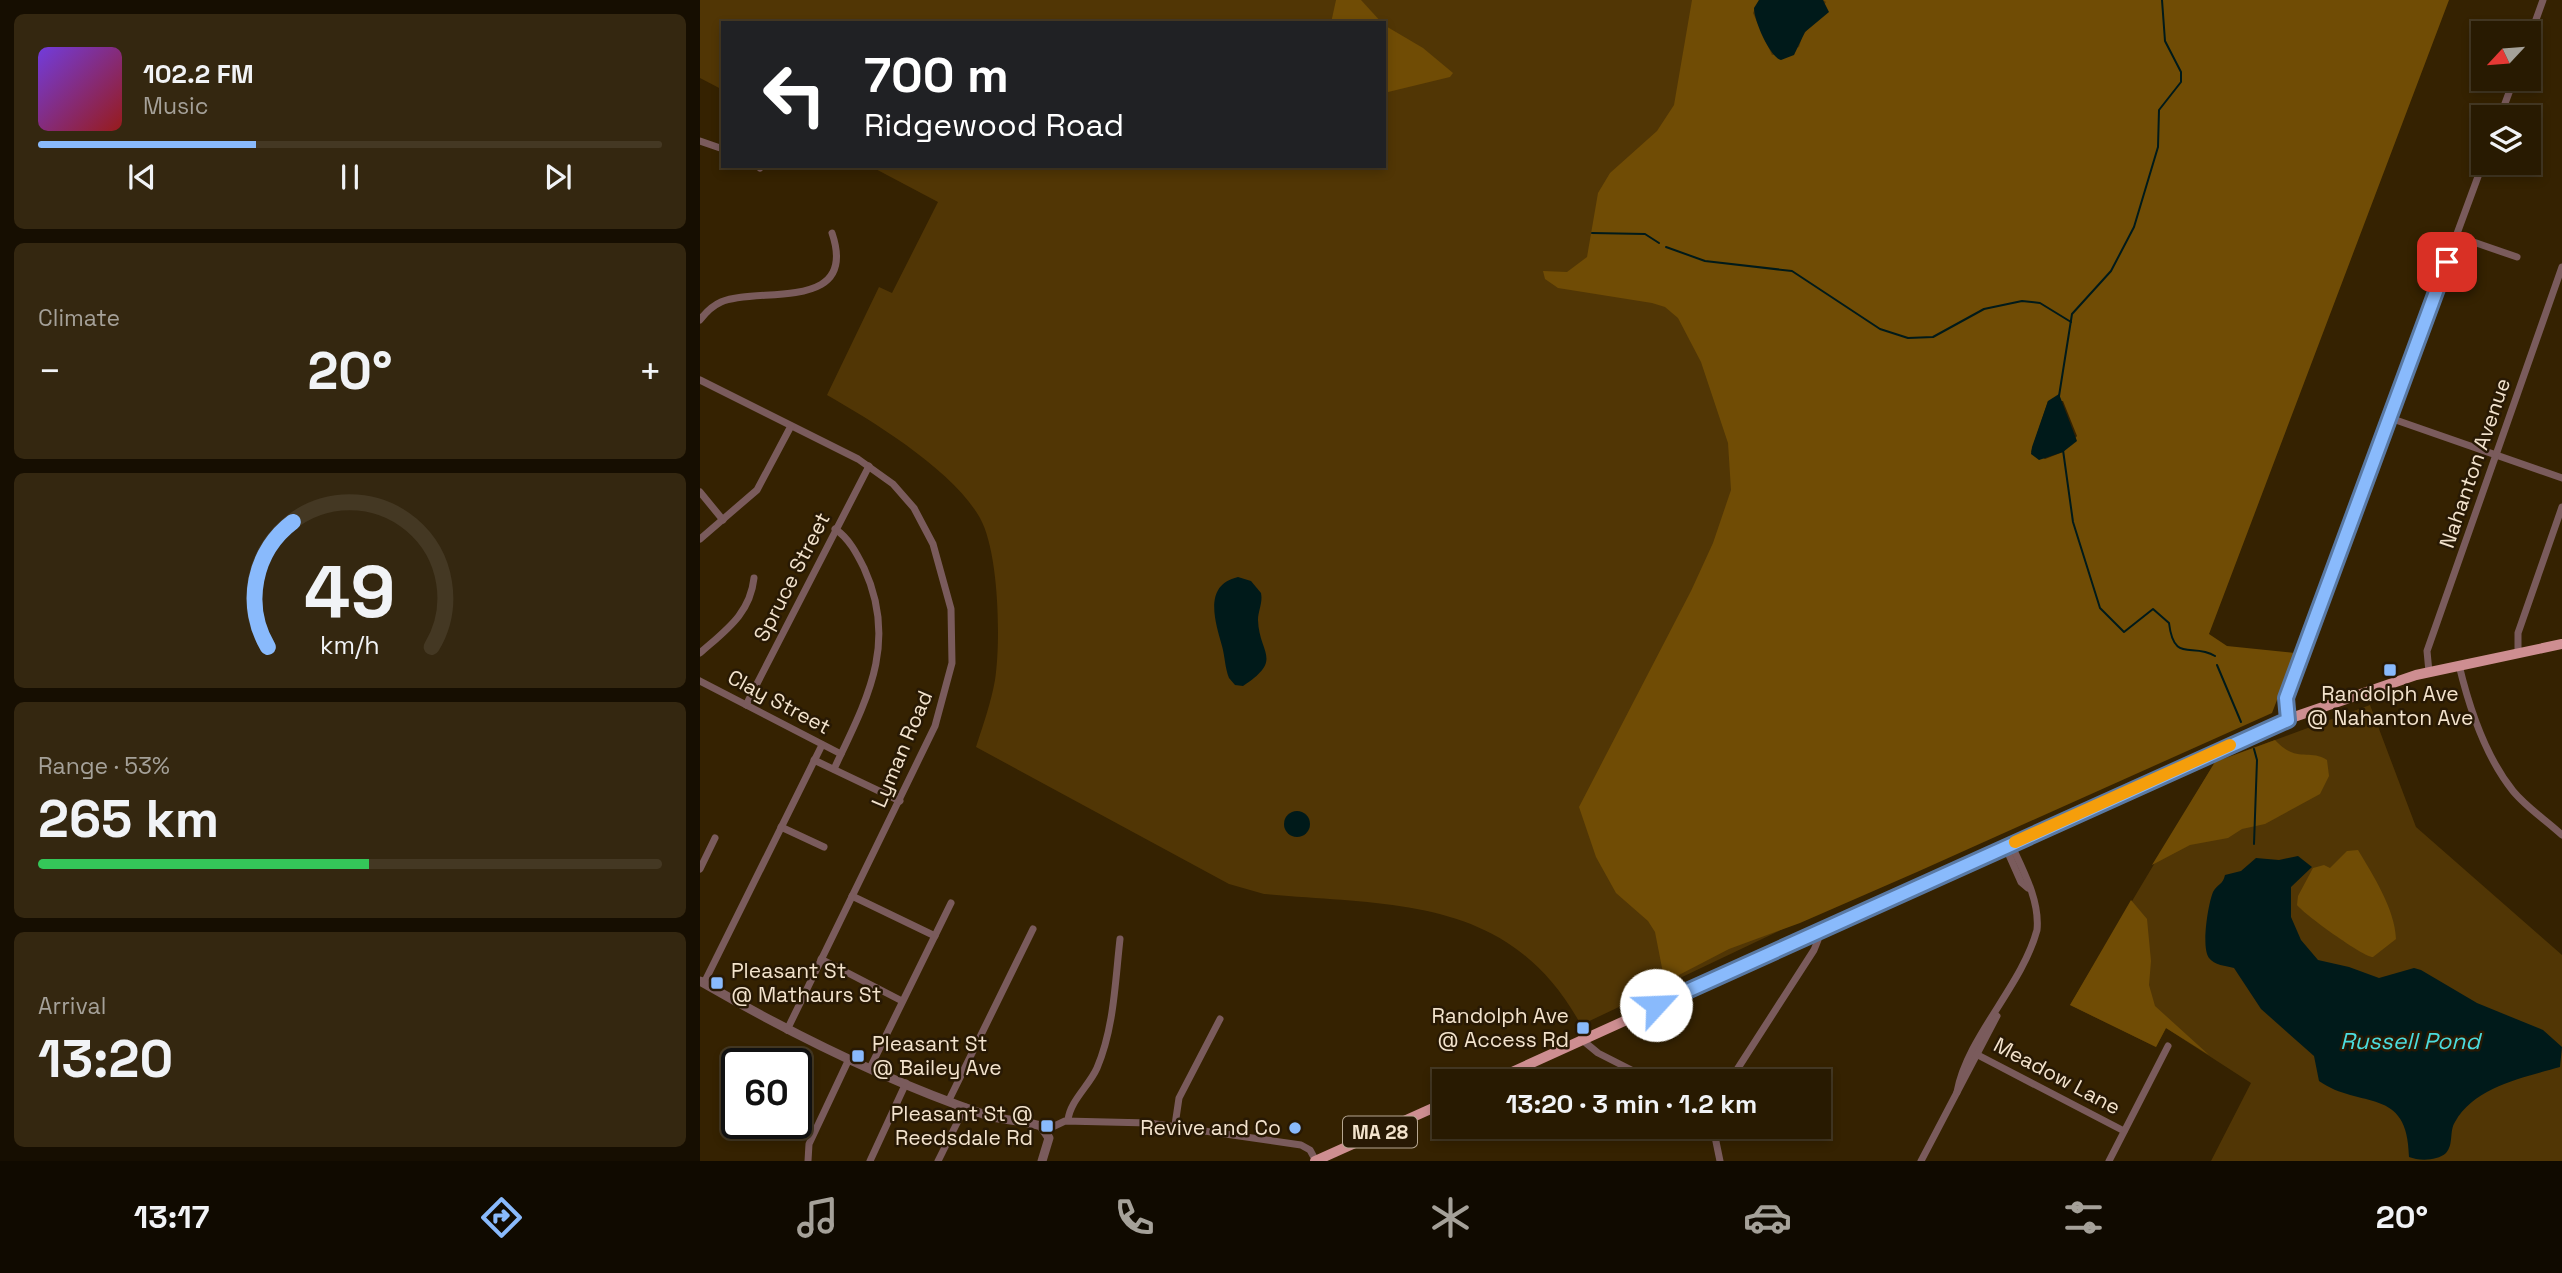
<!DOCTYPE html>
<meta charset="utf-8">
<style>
:root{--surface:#281a01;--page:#342710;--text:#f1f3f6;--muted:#a5a199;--line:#443823;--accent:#89bafc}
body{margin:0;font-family:"Space Grotesk",sans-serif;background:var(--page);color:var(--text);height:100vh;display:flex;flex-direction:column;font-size:26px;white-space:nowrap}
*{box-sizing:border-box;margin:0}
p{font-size:23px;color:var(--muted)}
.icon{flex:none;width:38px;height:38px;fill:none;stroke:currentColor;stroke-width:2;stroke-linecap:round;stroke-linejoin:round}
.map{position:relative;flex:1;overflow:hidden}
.details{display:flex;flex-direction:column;gap:14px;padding:14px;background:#160e01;width:700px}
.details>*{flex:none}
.hud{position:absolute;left:21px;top:21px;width:665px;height:147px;border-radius:0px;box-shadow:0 4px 10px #0003,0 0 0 2px var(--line);background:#202124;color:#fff;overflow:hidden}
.needle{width:46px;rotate:244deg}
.buttons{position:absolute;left:1771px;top:21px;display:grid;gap:14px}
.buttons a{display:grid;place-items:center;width:70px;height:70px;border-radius:0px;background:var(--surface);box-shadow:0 4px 10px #0003,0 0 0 2px var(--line);font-size:35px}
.speed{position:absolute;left:21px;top:1048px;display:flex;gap:14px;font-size:35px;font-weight:700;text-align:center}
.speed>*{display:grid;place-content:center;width:91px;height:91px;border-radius:50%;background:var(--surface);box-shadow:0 4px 10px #0003,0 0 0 2px var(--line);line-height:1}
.speed .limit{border:4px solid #111;border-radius:10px;background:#fff;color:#111}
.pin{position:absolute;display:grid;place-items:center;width:60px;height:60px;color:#fff;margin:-30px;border-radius:14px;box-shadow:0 4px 10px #0006}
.me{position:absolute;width:77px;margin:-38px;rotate:65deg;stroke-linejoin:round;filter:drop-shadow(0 0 5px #0008)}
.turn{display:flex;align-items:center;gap:24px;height:147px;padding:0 28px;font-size:32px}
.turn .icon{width:91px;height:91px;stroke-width:2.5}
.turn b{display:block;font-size:49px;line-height:60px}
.big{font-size:52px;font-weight:800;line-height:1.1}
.details .card{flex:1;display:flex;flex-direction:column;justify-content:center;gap:10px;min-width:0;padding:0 24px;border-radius:10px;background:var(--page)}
.details .dial{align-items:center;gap:0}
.dial svg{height:182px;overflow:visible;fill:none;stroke:var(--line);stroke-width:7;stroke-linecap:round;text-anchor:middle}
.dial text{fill:var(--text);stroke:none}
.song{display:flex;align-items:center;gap:21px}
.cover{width:84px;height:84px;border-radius:10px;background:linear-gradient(135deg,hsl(260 70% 55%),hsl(0 70% 35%))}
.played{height:7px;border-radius:4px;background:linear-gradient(90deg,var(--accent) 35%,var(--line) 35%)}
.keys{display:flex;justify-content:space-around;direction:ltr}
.heat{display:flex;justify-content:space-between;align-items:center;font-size:38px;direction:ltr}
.charge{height:10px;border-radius:5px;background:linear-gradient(90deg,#34c759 53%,var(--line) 0)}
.trip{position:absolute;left:732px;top:1069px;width:399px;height:70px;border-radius:0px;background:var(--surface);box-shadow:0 4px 10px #0003,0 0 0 2px var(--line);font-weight:800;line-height:70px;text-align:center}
.tab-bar{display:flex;height:112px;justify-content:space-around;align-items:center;background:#100a00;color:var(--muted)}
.tab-bar .icon{width:49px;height:49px}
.tab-bar .selected{color:var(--accent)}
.tab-bar b{font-size:32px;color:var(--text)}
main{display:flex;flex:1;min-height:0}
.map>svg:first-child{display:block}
.green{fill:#513605}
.forest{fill:#704c05;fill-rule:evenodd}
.water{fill:#001a1a}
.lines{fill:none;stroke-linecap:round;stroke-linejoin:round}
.stream{stroke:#001a1a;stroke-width:2}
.minor{stroke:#7a5b5c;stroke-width:7}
.tertiary{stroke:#7a5b5c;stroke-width:9}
.primary{stroke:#ce8e91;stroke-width:10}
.route-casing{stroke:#5979a4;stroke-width:18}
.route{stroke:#89bafc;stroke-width:12}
.slow{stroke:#f59e0b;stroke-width:12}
.poi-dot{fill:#89bafc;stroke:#281904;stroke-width:2.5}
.labels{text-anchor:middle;stroke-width:5;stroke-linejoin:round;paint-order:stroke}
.shield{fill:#281904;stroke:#b6a691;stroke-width:2}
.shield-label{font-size:19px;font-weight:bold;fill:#f3e3cd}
.street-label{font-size:21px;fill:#f3e3cd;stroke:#281904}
.poi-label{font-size:21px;fill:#f3e3cd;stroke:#281904;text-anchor:end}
.water-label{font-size:23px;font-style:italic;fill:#4bdcde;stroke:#281904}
</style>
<main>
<section class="details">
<div class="card">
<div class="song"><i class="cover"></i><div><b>102.2 FM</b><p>Music</p></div></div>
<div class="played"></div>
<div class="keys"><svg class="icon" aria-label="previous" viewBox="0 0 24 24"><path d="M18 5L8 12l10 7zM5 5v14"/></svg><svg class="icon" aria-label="pause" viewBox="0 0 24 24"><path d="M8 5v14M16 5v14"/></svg><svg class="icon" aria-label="next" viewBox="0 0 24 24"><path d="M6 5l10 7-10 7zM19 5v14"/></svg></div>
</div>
<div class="card"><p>Climate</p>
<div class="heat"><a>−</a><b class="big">20°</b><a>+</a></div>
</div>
<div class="card dial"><svg viewBox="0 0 100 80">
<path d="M14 69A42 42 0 1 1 86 69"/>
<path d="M14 69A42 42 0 0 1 25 14" stroke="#89bafc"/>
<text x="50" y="56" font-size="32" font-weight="700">49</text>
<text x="50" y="72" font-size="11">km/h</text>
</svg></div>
<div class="card"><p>Range · 53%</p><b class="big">265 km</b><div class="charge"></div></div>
<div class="card"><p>Arrival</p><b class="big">13:20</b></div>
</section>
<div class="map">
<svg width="1862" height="1161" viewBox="0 0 1862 1161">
<rect width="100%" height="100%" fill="#352201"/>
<g class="green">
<path d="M 0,0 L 1129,0 L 1104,919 L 881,1025 C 810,895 693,906 564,894 L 529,884 L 276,747 C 283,725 291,703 295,680 C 301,641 299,552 280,518 C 253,470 174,422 127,395 L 179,287 L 192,293 L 238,202 L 170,166 L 684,166 L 684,23 L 23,23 L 23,90 L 0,78 Z"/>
<path d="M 1670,705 L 1716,827 L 1862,955 L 1862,1161 L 1511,1161 L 1551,1083 L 1466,1028 L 1456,1047 L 1370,1005 L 1515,762 Z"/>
</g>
<g class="forest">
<path d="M 636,0 L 661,0 L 682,23 L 631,23 Z"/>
<path d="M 992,0 L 1059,0 L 1053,13 L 1072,55 L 1099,47 L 1102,37 L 1126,2 L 1123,0 L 1749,0 L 1509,634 L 1527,646 L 1595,653 L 1572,713 L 1217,872 L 1100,923 L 1029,949 L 977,976 L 968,977 L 963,973 L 955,932 L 948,921 L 916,893 L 896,857 L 879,807 L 991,591 L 1013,543 L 1031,490 L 1028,443 L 1001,362 L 978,318 L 965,307 L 952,303 L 858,288 L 845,279 L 843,271 L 867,272 L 887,257 L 898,193 L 910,173 L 957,131 L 974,105 ZM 1348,401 L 1363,401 L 1377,436 L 1363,452 L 1345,459 L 1331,452 Z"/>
<path d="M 684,25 L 723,48 L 753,73 L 750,77 L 684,93 Z"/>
<path d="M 1575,740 C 1597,764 1608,748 1627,760 L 1629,776 L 1620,794 L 1565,824 L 1542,829 L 1528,838 L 1490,845 L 1452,865 L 1515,762 Z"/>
<path d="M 1658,850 C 1673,875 1695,909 1696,939 L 1673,957 C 1663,957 1604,914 1597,905 L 1598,896 L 1613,868 L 1624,865 L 1630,868 L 1647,851 Z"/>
<path d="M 1431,900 L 1447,919 L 1451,961 L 1449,985 L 1455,1006 L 1509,1055 L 1466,1028 L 1456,1047 L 1370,1005 Z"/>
</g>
<g class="water">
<path d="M 1059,0 L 1123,0 L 1129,12 L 1105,32 L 1094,55 L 1081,60 C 1070,57 1054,21 1054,8 Z"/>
<path d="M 1359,394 L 1377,441 L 1363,452 L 1339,460 L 1331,454 L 1332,447 L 1348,401 Z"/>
<path d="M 538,577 L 551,581 L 561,593 C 563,603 558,611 558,620 C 559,654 584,659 543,686 L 535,685 L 529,678 C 525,668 525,657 522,646 C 515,621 503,585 538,577 Z"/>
<circle cx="597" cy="824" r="13"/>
<path d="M 1598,856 L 1612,867 L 1591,887 L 1591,917 L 1601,940 L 1618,960 L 1649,967 L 1679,978 L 1714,968 L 1721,970 L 1777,1003 L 1843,1030 L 1862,1047 L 1860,1067 C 1826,1077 1775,1086 1755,1122 C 1749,1131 1754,1144 1746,1153 C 1737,1161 1719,1161 1709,1157 C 1708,1085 1660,1110 1619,1081 L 1614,1056 L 1561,1009 L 1534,968 C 1526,966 1514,965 1509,958 C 1501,948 1508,904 1513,892 C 1517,884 1523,885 1525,875 L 1541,871 L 1556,858 L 1579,860 Z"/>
</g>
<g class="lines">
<g class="stream">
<path d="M 892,233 L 945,234 L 959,243"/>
<path d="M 966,247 L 1005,261 L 1092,271 L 1180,329 L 1208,338 L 1233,337 L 1284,309 L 1322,301 L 1340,303 L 1371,322"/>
<path d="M 1359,396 L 1372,314 L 1411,271 L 1434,227 L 1458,147 L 1459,110 L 1481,82 L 1481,72 L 1465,41 L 1462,0"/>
<path d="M 1363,450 L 1373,522 L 1400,608 L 1424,632 L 1453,609 L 1469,623 C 1474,664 1492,642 1515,656"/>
<path d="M 1517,665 L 1541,722"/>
<path d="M 1554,749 L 1557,760 L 1554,844"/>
</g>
<g class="minor">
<path d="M 1829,39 L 1843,0"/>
<path d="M 1800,117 L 1814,79"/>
<path d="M 0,141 L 23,149"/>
<path d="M 58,166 L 60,168"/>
<path d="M 1756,236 L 1817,257"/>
<path d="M 0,320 C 6,312 12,306 21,302 C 59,286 159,313 132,233"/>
<path d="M 0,380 L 158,459 L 193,484 L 214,508 L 233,544 L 251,609 L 252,663 L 235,726 L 87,1030"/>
<path d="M 1690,418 L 1862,478"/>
<path d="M 0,492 L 23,520"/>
<path d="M 0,539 L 57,490 L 91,426"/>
<path d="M 1818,652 L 1818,633 L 1862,507"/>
<path d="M 0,653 C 26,630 50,614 54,578"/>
<path d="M 1759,665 C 1769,707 1785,756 1813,791 C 1827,808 1846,820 1862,835"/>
<path d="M 1729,672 L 1727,651 L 1862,267"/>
<path d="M 0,681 L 141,754"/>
<path d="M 46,705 L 169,466"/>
<path d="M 1588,720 L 1586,698 L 1783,163"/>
<path d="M 114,760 L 200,801"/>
<path d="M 134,769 C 166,701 199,644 164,568 C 157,554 149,538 135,529"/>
<path d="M 81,827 L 124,847"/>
<path d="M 1305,846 L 1321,882 L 1328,888"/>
<path d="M 0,869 L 15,838"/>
<path d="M 152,896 L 235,936"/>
<path d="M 121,959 L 202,1001"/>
<path d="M 4,983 L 122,745"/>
<path d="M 881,1039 L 898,1053 L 955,1082"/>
<path d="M 1274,1053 L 1424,1131"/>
<path d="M 170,1068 L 251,903"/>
<path d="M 1029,1082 L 1114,950 L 1118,940 L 1116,931"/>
<path d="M 1257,1092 C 1267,1037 1322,986 1337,930 C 1340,901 1323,870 1311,844"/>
<path d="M 249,1100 L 333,929"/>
<path d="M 368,1120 C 370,1101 389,1086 397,1068 C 414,1028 415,983 420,939"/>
<path d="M 475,1125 L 479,1098 L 520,1019"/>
<path d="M 1013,1127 L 1020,1161"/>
<path d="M 346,1130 L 365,1121 L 449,1123 L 601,1145 L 610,1150 L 616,1161"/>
<path d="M 108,1161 L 109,1144 L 149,1059"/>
<path d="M 170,1161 L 206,1083"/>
<path d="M 238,1161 L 265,1107"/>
<path d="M 1221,1161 L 1297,1016"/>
<path d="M 1409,1161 L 1468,1046"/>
</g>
<path class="tertiary" d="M 0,981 C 90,1033 184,1080 283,1114 C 302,1121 322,1120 341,1126 L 349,1138 L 342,1161"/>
<g class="primary">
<path d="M 790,1082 L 1594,717 L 1716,675 L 1862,644"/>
<path d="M 615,1161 L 744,1103"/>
</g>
</g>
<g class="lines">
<g class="route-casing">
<path id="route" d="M 956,1005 L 1588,720 L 1586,698 L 1747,262"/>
</g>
<use href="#route" class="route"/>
<path class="slow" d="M 1315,842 L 1530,745"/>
</g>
<g class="poi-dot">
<rect x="1683" y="663" width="14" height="14" rx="3.5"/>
<rect x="10" y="976" width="14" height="14" rx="3.5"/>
<rect x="876" y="1021" width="14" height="14" rx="3.5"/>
<rect x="151" y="1049" width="14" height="14" rx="3.5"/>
<rect x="340" y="1119" width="14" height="14" rx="3.5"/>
<circle cx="595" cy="1128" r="7"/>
</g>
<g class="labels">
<rect class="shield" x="643" y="1116.5" width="74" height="31" rx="5"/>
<g class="shield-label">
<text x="680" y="1139">MA 28</text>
</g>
<g class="street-label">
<text transform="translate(1775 463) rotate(-71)" y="7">Nahanton Avenue</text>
<text transform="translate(92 577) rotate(-63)" y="7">Spruce Street</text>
<text transform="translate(79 702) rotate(28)" y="7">Clay Street</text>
<text transform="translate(202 749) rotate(-67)" y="7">Lyman Road</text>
<text transform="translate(1357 1076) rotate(28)" y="7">Meadow Lane</text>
</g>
<g class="poi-label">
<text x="1690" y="701" text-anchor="middle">Randolph Ave<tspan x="1690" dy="24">@ Nahanton Ave</tspan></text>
<text x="31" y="978" text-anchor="start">Pleasant St<tspan x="31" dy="24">@ Mathaurs St</tspan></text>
<text x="869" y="1023">Randolph Ave<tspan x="869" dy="24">@ Access Rd</tspan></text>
<text x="172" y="1051" text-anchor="start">Pleasant St<tspan x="172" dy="24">@ Bailey Ave</tspan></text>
<text x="333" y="1121">Pleasant St @<tspan x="333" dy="24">Reedsdale Rd</tspan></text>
<text x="581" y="1135">Revive and Co</text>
</g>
<g class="water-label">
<text x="1710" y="1049">Russell Pond</text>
</g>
</g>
</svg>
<div class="buttons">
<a><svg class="needle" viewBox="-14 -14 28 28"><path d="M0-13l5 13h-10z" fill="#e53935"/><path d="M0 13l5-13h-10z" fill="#a5a199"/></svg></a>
<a><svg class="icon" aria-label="layers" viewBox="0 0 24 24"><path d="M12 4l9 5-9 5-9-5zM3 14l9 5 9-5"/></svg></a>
</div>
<div class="speed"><div class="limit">60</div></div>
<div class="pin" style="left:1747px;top:262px;background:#d93025"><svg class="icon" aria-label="arrive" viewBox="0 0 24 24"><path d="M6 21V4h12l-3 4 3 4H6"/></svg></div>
<svg class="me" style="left:956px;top:1005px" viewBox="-20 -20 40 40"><circle r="19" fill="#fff"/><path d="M0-13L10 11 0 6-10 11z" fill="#89bafc"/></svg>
<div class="trip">13:20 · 3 min · 1.2 km</div>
<div class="hud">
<div class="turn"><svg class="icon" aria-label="left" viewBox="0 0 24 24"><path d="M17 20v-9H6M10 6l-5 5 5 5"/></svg><div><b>700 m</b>Ridgewood Road</div></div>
</div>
</div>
</main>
<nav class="tab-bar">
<b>13:17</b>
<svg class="icon selected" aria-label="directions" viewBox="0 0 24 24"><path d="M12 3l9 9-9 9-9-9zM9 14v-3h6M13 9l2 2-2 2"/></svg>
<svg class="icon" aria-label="music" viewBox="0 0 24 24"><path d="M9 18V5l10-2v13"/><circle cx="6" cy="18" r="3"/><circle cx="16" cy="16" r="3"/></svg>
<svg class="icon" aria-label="phone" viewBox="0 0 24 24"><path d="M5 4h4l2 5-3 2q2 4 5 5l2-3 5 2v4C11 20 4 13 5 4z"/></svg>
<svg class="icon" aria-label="climate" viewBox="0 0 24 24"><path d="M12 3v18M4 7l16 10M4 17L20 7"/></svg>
<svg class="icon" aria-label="car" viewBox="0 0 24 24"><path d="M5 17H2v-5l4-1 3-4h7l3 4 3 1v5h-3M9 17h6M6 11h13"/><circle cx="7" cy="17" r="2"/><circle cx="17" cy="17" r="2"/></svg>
<svg class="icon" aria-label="filters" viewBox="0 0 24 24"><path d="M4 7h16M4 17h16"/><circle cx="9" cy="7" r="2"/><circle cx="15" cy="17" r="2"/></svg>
<b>20°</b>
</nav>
